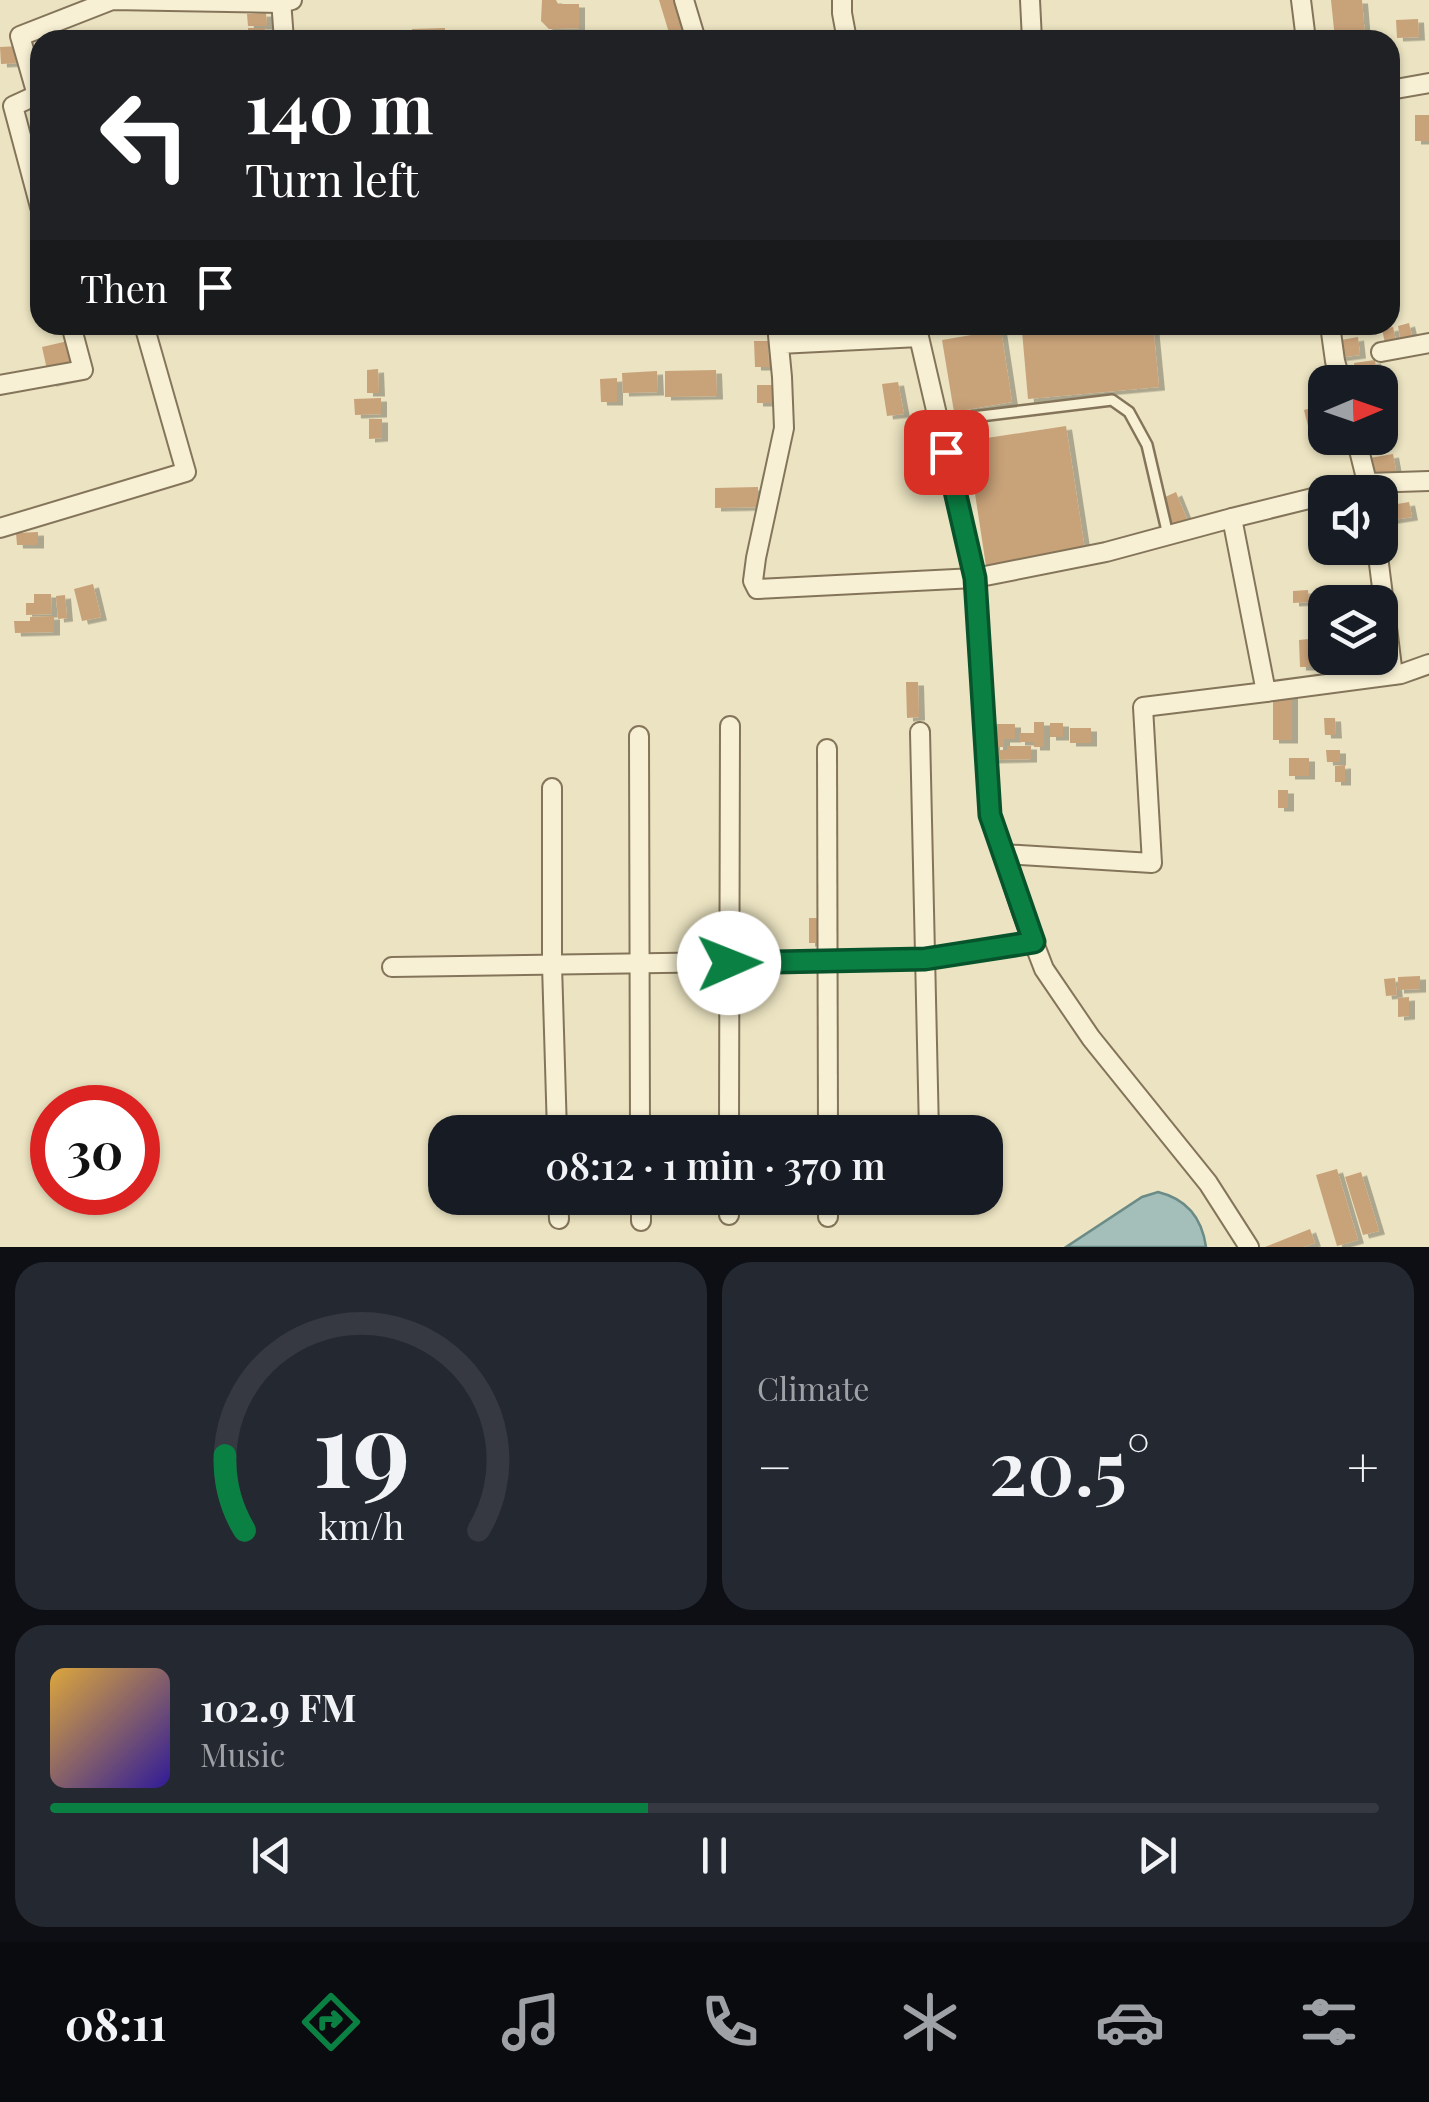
<!DOCTYPE html>
<meta charset="utf-8">
<style>
:root{--surface:#171b24;--page:#242831;--text:#f1f3f6;--muted:#9ea1a6;--line:#363941;--accent:#0b8043}
body{margin:0;font-family:"Playfair Display",serif;background:var(--page);color:var(--text);height:100vh;display:flex;flex-direction:column;font-size:38px;white-space:nowrap}
*{box-sizing:border-box;margin:0}
p{font-size:32px;color:var(--muted)}
.icon{flex:none;width:55px;height:55px;fill:none;stroke:currentColor;stroke-width:2;stroke-linecap:round;stroke-linejoin:round}
.map{position:relative;height:1247px;overflow:hidden}
.side{display:flex;flex-direction:column;gap:15px;padding:15px;background:#0d0f14;flex:1}
.side>*{flex:none}
.banner{position:absolute;left:30px;top:30px;width:1370px;height:305px;border-radius:30px;box-shadow:0 2px 8px #0004;background:#202124;color:#fff;overflow:hidden}
.needle{width:65px;rotate:88deg}
.fabs{position:absolute;left:1308px;top:365px;display:grid;gap:20px}
.fabs a{display:grid;place-items:center;width:90px;height:90px;border-radius:20px;background:var(--surface);box-shadow:0 2px 8px #0004;font-size:50px}
.speed{position:absolute;left:30px;top:1085px;display:flex;gap:20px;font-size:50px;font-weight:700;text-align:center}
.speed>*{display:grid;place-content:center;width:130px;height:130px;border-radius:50%;background:var(--surface);box-shadow:0 2px 8px #0004;line-height:1}
.speed .limit{border:15px solid #d22;background:#fff;color:#111}
.pin{position:absolute;display:grid;place-items:center;width:85px;height:85px;color:#fff;margin:-42px;border-radius:20px;box-shadow:0 5px 15px #0006}
.me{position:absolute;width:110px;margin:-55px;rotate:89deg;stroke-linejoin:round;filter:drop-shadow(0 0 8px #0008)}
.turn{display:flex;align-items:center;gap:35px;height:210px;padding:0 50px;font-size:45px}
.turn .icon{width:130px;height:130px;stroke-width:2.5}
.turn b{display:block;font-size:70px;line-height:85px}
.then{display:flex;align-items:center;height:95px;padding:0 50px;background:#0003;gap:20px;font-size:38px}
.big{font-size:75px;font-weight:600;line-height:1.1}
.side .widget{flex:1;display:flex;flex-direction:column;justify-content:center;gap:15px;min-width:0;padding:0 35px;border-radius:30px;background:var(--page)}
.side .dial{align-items:center;gap:0}
.dial svg{height:260px;overflow:visible;fill:none;stroke:var(--line);stroke-width:7;stroke-linecap:round;text-anchor:middle}
.dial text{fill:var(--text);stroke:none}
.song{display:flex;align-items:center;gap:30px}
.cover{width:120px;height:120px;border-radius:15px;background:linear-gradient(135deg,hsl(40 70% 55%),hsl(250 70% 35%))}
.played{height:10px;border-radius:5px;background:linear-gradient(90deg,var(--accent) 45%,var(--line) 45%)}
.keys{display:flex;justify-content:space-around;direction:ltr}
.heat{display:flex;justify-content:space-between;align-items:center;font-size:55px;direction:ltr}
.side .tiles{flex:1;display:grid;gap:15px;grid-template-columns:1fr 1fr}
.widget:last-child{grid-column:span 2}
.trip{position:absolute;left:428px;top:1115px;width:575px;height:100px;border-radius:30px;background:var(--surface);box-shadow:0 2px 8px #0004;font-weight:600;line-height:100px;text-align:center}
.dock{display:flex;height:160px;justify-content:space-around;align-items:center;background:#090b0e;color:var(--muted)}
.dock .icon{width:70px;height:70px}
.dock .current{color:var(--accent)}
.dock b{font-size:45px;color:var(--text)}
.map>svg:first-child{display:block}
.water{fill:#a4beb9;stroke:#6b8b87;stroke-width:2.5}
.building{fill:#c8a279;filter:url(#shadow)}
.lines{fill:none;stroke-linecap:round;stroke-linejoin:round}
.lane-casing{stroke:#84755a;stroke-width:14}
.street-casing{stroke:#84755a;stroke-width:22}
.lane{stroke:#f7f0d4;stroke-width:9}
.street{stroke:#f7f0d4;stroke-width:18}
.route-casing{stroke:#07532c;stroke-width:25}
.route{stroke:#0b8043;stroke-width:18}
</style>
<div class="map">
<svg width="1429" height="1247" viewBox="0 0 1429 1247">
<defs>
<filter id="shadow"><feDropShadow dx="6" dy="3.5" stdDeviation="0" flood-color="#0004"/></filter>
</defs>
<rect width="100%" height="100%" fill="#ebe3c1"/>
<path class="water" d="M 1158,1192 C 1187,1199 1202,1218 1206,1247 L 1066,1247 L 1142,1197 Z"/>
<g class="building">
<path d="M 542,0 L 556,0 L 558,4 L 579,4 L 579,28 L 549,29 L 541,21 Z"/>
<path d="M 659,0 L 680,0 L 689,31 L 670,36 Z"/>
<path d="M 1331,0 L 1362,0 L 1365,36 L 1335,39 Z"/>
<path d="M 266,13 L 267,26 L 248,26 L 247,14 Z"/>
<path d="M 1418,19 L 1419,37 L 1397,38 L 1396,20 Z"/>
<path d="M 248,28 L 265,28 L 266,40 L 248,40 Z"/>
<path d="M 445,28 L 445,40 L 412,40 L 412,29 Z"/>
<path d="M 20,46 L 21,63 L 1,64 L 0,47 Z"/>
<rect x="1415" y="115" width="14" height="26"/>
<path d="M 1409,323 L 1413,340 L 1401,343 L 1398,326 Z"/>
<path d="M 1084,325 L 1153,325 L 1159,387 L 1028,399 L 1022,331 Z"/>
<path d="M 1393,327 L 1397,345 L 1386,348 L 1382,329 Z"/>
<path d="M 1001,330 L 1012,402 L 954,412 L 942,340 Z"/>
<path d="M 1358,337 L 1360,355 L 1337,358 L 1335,341 Z"/>
<path d="M 68,341 L 77,377 L 50,383 L 42,347 Z"/>
<path d="M 754,341 L 768,341 L 769,367 L 755,367 Z"/>
<path d="M 1375,360 L 1378,380 L 1366,382 L 1365,377 L 1356,379 L 1354,363 Z"/>
<path d="M 378,369 L 379,393 L 367,393 L 367,370 Z"/>
<path d="M 716,370 L 717,396 L 665,397 L 665,371 Z"/>
<path d="M 657,371 L 658,392 L 623,393 L 622,373 Z"/>
<path d="M 617,378 L 617,402 L 601,402 L 600,379 Z"/>
<path d="M 898,382 L 904,414 L 887,416 L 882,384 Z"/>
<path d="M 757,385 L 773,385 L 774,403 L 757,403 Z"/>
<path d="M 381,398 L 381,414 L 355,415 L 354,399 Z"/>
<path d="M 1325,404 L 1325,413 L 1316,415 L 1318,423 L 1308,426 L 1304,410 Z"/>
<path d="M 369,419 L 382,419 L 382,438 L 369,439 Z"/>
<path d="M 1066,426 L 1085,550 L 986,566 L 967,441 Z"/>
<path d="M 1393,454 L 1397,476 L 1374,480 L 1370,458 Z"/>
<path d="M 758,487 L 758,507 L 715,508 L 715,488 Z"/>
<path d="M 1176,492 L 1187,519 L 1173,525 L 1161,499 Z"/>
<path d="M 1409,502 L 1412,517 L 1380,522 L 1380,507 Z"/>
<path d="M 38,532 L 38,545 L 17,545 L 16,533 Z"/>
<path d="M 93,584 L 101,617 L 82,621 L 74,589 Z"/>
<path d="M 1308,590 L 1309,602 L 1293,603 L 1293,591 Z"/>
<path d="M 34,594 L 51,594 L 52,614 L 26,615 L 26,603 L 34,603 Z"/>
<path d="M 65,595 L 67,618 L 58,619 L 56,596 Z"/>
<path d="M 54,616 L 54,632 L 15,633 L 14,621 L 30,621 L 30,617 Z"/>
<path d="M 1309,639 L 1309,667 L 1300,667 L 1299,640 Z"/>
<path d="M 906,682 L 918,682 L 919,717 L 907,718 Z"/>
<rect x="1273" y="695" width="19" height="45"/>
<path d="M 1324,718 L 1335,718 L 1336,735 L 1325,735 Z"/>
<path d="M 1034,722 L 1044,722 L 1044,747 L 1034,747 L 1034,742 L 1019,742 L 1019,733 L 1034,733 Z"/>
<rect x="1050" y="723" width="13" height="14"/>
<path d="M 997,724 L 1015,724 L 1015,739 L 1004,739 L 1004,747 L 997,747 Z"/>
<rect x="1070" y="728" width="21" height="15"/>
<path d="M 984,730 L 994,730 L 994,750 L 1007,750 L 1007,746 L 1031,746 L 1031,759 L 986,760 Z"/>
<path d="M 1326,750 L 1340,750 L 1340,762 L 1327,762 Z"/>
<rect x="1289" y="758" width="20" height="18"/>
<path d="M 1345,765 L 1345,782 L 1335,782 L 1335,766 Z"/>
<rect x="1278" y="790" width="10" height="18"/>
<rect x="809" y="918" width="10" height="25"/>
<path d="M 1420,976 L 1420,989 L 1398,990 L 1398,977 Z"/>
<path d="M 1395,978 L 1397,995 L 1386,996 L 1384,979 Z"/>
<path d="M 1409,997 L 1409,1016 L 1398,1017 L 1398,998 Z"/>
<path d="M 1337,1169 L 1358,1240 L 1337,1246 L 1316,1175 Z"/>
<path d="M 1361,1172 L 1379,1231 L 1363,1235 L 1345,1177 Z"/>
<path d="M 1310,1229 L 1315,1243 L 1304,1247 L 1265,1247 Z"/>
</g>
<g class="lines">
<g class="lane-casing">
<path id="lane" d="M 939,421 L 1112,400 L 1129,412 L 1147,445 L 1168,535"/>
</g>
<g class="street-casing">
<g id="street">
<path d="M 281,0 L 284,40"/>
<path d="M 684,0 L 696,40"/>
<path d="M 842,0 L 842,13 L 847,40"/>
<path d="M 1030,0 L 1032,40"/>
<path d="M 1301,0 L 1306,40"/>
<path d="M 1390,90 L 1429,83"/>
<path d="M 40,207 L 13,106 L 37,95 L 20,36 L 112,0 L 281,3 L 292,0"/>
<path d="M 777,325 L 782,377 L 784,428 L 756,558 L 753,581 L 757,589 L 975,578 L 919,337 L 779,344"/>
<path d="M 1330,325 L 1335,361 L 1341,382"/>
<path d="M 1381,352 L 1429,343"/>
<path d="M 0,385 L 83,370 L 71,325"/>
<path d="M 1356,438 L 1369,490"/>
<path d="M 1333,492 L 1368,483 L 1429,481"/>
<path d="M 0,528 L 186,472 L 144,325"/>
<path d="M 1377,548 L 1393,675"/>
<path d="M 1266,692 L 1401,674 L 1429,664"/>
<path d="M 920,732 L 929,1132"/>
<path d="M 639,736 L 640,1132"/>
<path d="M 827,749 L 828,1132"/>
<path d="M 552,788 L 552,965 L 557,1132"/>
<path d="M 1003,854 L 990,815 L 975,578 L 1106,552 L 1232,518"/>
<path d="M 392,967 L 925,959 L 1034,942"/>
<path d="M 729,1132 L 730,726"/>
<path d="M 558,1198 L 559,1219"/>
<path d="M 641,1198 L 641,1221"/>
<path d="M 828,1198 L 828,1217"/>
<path d="M 729,1215 L 729,1198"/>
<path d="M 1249,1247 L 1208,1183 L 1091,1038 L 1044,969 L 1022,912 L 1003,854 L 1152,863 L 1143,707 L 1266,692 L 1232,518 L 1325,495"/>
</g>
</g>
<use href="#lane" class="lane"/>
<use href="#street" class="street"/>
</g>
<g class="lines">
<g class="route-casing">
<path id="route" d="M 729,963 L 925,959 L 1034,942 L 990,815 L 975,578 L 946,452"/>
</g>
<use href="#route" class="route"/>
</g>
</svg>
<div class="fabs">
<a><svg class="needle" viewBox="-14 -14 28 28"><path d="M0-13l5 13h-10z" fill="#e53935"/><path d="M0 13l5-13h-10z" fill="#9ea1a6"/></svg></a>
<a><svg class="icon" aria-label="sound" viewBox="0 0 24 24"><path d="M4 9h4l5-4v14l-5-4H4zM17 9q2 3 0 6"/></svg></a>
<a><svg class="icon" aria-label="layers" viewBox="0 0 24 24"><path d="M12 4l9 5-9 5-9-5zM3 14l9 5 9-5"/></svg></a>
</div>
<div class="speed"><div class="limit">30</div></div>
<div class="pin" style="left:946px;top:452px;background:#d93025"><svg class="icon" aria-label="arrive" viewBox="0 0 24 24"><path d="M6 21V4h12l-3 4 3 4H6"/></svg></div>
<svg class="me" style="left:729px;top:963px" viewBox="-20 -20 40 40"><circle r="19" fill="#fff"/><path d="M0-13L10 11 0 6-10 11z" fill="#0b8043"/></svg>
<div class="trip">08:12 · 1 min · 370 m</div>
<div class="banner">
<div class="turn"><svg class="icon" aria-label="left" viewBox="0 0 24 24"><path d="M17 20v-9H6M10 6l-5 5 5 5"/></svg><div><b>140 m</b>Turn left</div></div>
<div class="then">Then<svg class="icon" aria-label="arrive" viewBox="0 0 24 24"><path d="M6 21V4h12l-3 4 3 4H6"/></svg></div>
</div>
</div>
<section class="side">
<div class="tiles">
<div class="widget dial"><svg viewBox="0 0 100 80">
<path d="M14 69A42 42 0 1 1 86 69"/>
<path d="M14 69A42 42 0 0 1 8 46" stroke="#0b8043"/>
<text x="50" y="56" font-size="32" font-weight="700">19</text>
<text x="50" y="72" font-size="11">km/h</text>
</svg></div>
<div class="widget"><p>Climate</p>
<div class="heat"><a>−</a><b class="big">20.5°</b><a>+</a></div>
</div>
<div class="widget">
<div class="song"><i class="cover"></i><div><b>102.9 FM</b><p>Music</p></div></div>
<div class="played"></div>
<div class="keys"><svg class="icon" aria-label="previous" viewBox="0 0 24 24"><path d="M18 5L8 12l10 7zM5 5v14"/></svg><svg class="icon" aria-label="pause" viewBox="0 0 24 24"><path d="M8 5v14M16 5v14"/></svg><svg class="icon" aria-label="next" viewBox="0 0 24 24"><path d="M6 5l10 7-10 7zM19 5v14"/></svg></div>
</div>
</div>
</section>
<nav class="dock">
<b>08:11</b>
<svg class="icon current" aria-label="directions" viewBox="0 0 24 24"><path d="M12 3l9 9-9 9-9-9zM9 14v-3h6M13 9l2 2-2 2"/></svg>
<svg class="icon" aria-label="music" viewBox="0 0 24 24"><path d="M9 18V5l10-2v13"/><circle cx="6" cy="18" r="3"/><circle cx="16" cy="16" r="3"/></svg>
<svg class="icon" aria-label="phone" viewBox="0 0 24 24"><path d="M5 4h4l2 5-3 2q2 4 5 5l2-3 5 2v4C11 20 4 13 5 4z"/></svg>
<svg class="icon" aria-label="climate" viewBox="0 0 24 24"><path d="M12 3v18M4 7l16 10M4 17L20 7"/></svg>
<svg class="icon" aria-label="car" viewBox="0 0 24 24"><path d="M5 17H2v-5l4-1 3-4h7l3 4 3 1v5h-3M9 17h6M6 11h13"/><circle cx="7" cy="17" r="2"/><circle cx="17" cy="17" r="2"/></svg>
<svg class="icon" aria-label="filters" viewBox="0 0 24 24"><path d="M4 7h16M4 17h16"/><circle cx="9" cy="7" r="2"/><circle cx="15" cy="17" r="2"/></svg>
</nav>
